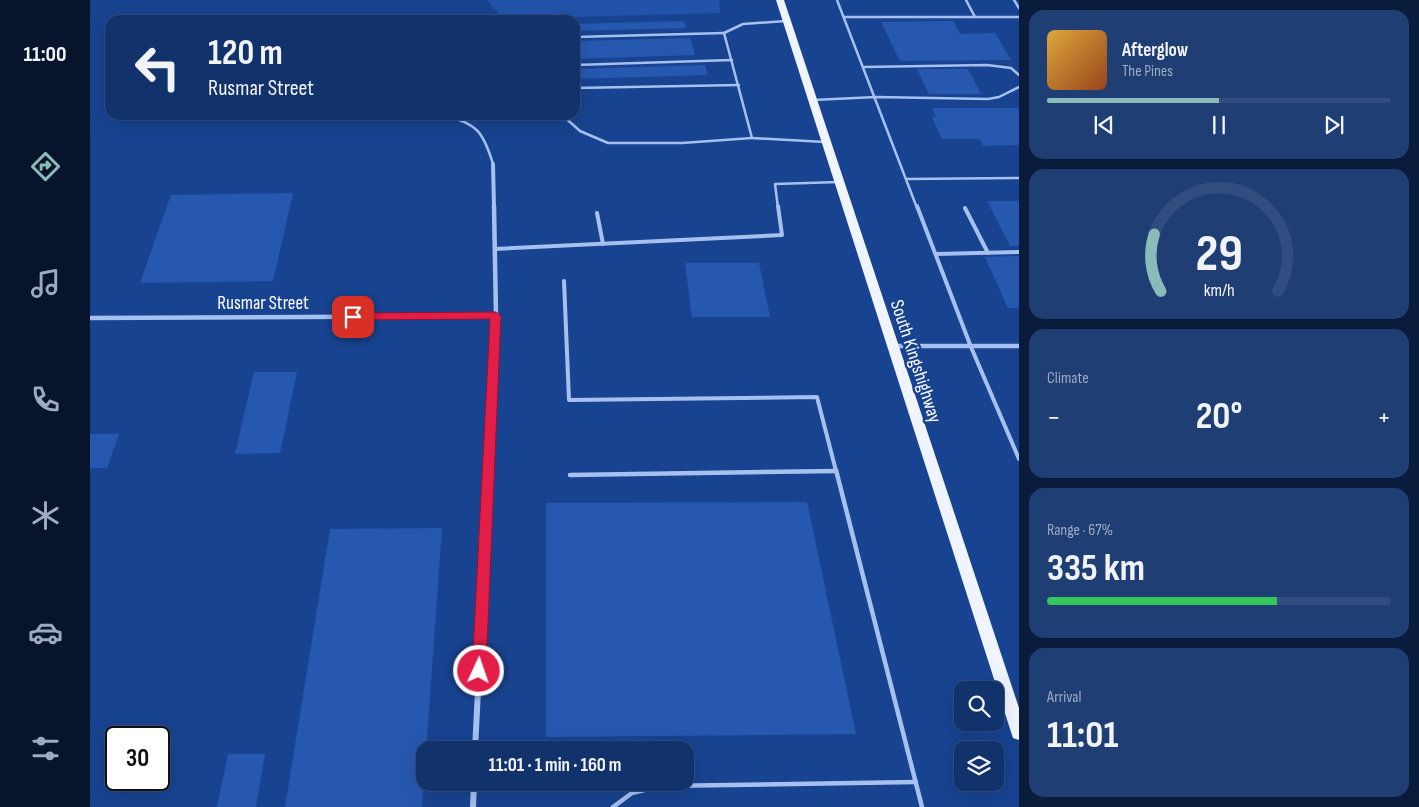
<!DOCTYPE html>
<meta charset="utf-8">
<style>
:root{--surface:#12326c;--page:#1f3e74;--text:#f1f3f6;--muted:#9caac2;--line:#314d7f;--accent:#8bbbb9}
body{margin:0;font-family:"Sofia Sans Condensed",sans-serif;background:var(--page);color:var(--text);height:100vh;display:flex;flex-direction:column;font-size:19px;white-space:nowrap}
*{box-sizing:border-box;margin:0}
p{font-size:16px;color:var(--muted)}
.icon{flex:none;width:28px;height:28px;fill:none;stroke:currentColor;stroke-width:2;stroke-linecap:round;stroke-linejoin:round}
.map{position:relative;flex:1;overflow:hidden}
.panel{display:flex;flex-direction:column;gap:10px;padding:10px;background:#0a1c3b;width:400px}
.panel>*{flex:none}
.top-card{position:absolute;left:15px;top:15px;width:475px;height:105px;border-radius:15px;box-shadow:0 5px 20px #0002,0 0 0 1px var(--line);background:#12326c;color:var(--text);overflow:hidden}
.controls{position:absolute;left:864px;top:681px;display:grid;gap:10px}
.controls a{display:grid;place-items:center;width:50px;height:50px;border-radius:10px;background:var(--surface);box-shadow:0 5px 20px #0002,0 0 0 1px var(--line);font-size:25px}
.speed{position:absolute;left:15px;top:726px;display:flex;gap:10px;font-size:25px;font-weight:700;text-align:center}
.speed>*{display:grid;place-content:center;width:65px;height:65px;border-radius:50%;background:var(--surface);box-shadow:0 5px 20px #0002,0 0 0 1px var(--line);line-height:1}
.speed .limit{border:2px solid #111;border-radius:8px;background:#fff;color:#111}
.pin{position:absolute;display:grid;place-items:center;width:42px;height:42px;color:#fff;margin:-21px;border-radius:10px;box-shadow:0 2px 8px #0006}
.me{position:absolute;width:55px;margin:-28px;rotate:3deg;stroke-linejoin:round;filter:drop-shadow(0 0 4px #0008)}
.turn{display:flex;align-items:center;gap:18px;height:105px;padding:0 20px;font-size:22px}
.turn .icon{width:65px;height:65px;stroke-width:2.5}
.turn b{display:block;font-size:35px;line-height:42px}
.big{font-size:38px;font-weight:700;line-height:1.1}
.panel .card{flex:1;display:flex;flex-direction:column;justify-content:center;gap:8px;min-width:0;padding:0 18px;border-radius:15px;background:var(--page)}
.panel .dial{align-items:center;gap:0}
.dial svg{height:130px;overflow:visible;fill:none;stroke:var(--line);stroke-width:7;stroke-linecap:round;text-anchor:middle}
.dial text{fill:var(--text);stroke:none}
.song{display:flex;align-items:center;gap:15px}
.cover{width:60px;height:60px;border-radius:8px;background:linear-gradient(135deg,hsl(40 70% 55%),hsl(20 70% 35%))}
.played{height:5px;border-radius:2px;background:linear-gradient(90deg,var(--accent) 50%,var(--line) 50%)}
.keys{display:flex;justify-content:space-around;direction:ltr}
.heat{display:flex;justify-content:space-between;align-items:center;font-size:28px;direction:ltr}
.charge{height:8px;border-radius:4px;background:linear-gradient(90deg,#34c759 67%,var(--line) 0)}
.trip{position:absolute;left:326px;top:741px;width:278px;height:50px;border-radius:15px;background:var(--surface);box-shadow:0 5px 20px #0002,0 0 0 1px var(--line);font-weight:700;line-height:50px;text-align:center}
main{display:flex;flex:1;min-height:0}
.tab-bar{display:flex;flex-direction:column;width:90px;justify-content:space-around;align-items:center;background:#07142b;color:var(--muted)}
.tab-bar .icon{width:35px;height:35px}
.tab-bar .current{color:var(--accent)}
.tab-bar b{font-size:22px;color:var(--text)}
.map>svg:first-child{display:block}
.green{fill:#2153aa}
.building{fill:#2758af}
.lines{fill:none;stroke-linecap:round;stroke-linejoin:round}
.service-far2{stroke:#a6c1ef;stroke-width:2.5}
.service-far1{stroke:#a6c1ef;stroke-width:4}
.service{stroke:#a6c1ef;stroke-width:4.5}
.minor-far2{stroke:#a6c1ef;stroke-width:4}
.minor-far1{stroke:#a6c1ef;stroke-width:4.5}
.minor{stroke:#a6c1ef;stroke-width:6}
.primary{fill:#eff4ff;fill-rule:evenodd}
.route{fill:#e11d48;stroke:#92132f}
.labels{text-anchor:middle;stroke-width:5;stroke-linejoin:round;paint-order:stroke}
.street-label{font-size:19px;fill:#fff;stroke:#184390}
</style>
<main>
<nav class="tab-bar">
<b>11:00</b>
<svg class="icon current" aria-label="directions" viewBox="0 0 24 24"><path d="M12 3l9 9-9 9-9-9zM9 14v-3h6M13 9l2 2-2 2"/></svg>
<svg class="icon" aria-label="music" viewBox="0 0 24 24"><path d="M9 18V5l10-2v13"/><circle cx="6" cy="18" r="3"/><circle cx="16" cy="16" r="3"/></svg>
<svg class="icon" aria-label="phone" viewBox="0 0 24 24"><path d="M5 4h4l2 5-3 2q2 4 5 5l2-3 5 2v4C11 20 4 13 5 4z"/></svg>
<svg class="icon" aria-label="climate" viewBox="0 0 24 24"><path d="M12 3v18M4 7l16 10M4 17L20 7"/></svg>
<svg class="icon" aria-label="car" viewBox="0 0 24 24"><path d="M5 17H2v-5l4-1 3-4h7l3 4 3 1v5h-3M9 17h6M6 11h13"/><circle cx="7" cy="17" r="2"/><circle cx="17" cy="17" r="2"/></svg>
<svg class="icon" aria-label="filters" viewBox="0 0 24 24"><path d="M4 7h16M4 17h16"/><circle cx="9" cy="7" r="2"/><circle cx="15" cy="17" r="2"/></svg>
</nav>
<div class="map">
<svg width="929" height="807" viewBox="0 0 929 807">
<rect width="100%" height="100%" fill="#184390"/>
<path class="green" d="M 397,0 L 629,0 L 630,13 L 413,19 Z"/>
<g class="building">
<path d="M 594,21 L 596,28 L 485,31 L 485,24 Z"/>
<path d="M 863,21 L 870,34 L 905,33 L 921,60 L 810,61 L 791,22 Z"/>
<path d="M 600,38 L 605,55 L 485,59 L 485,41 Z"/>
<path d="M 615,65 L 618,75 L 485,79 L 485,69 Z"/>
<path d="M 827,69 L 878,69 L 891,94 L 839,94 Z"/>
<path d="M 842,108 L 929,108 L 929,145 L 893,146 L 890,139 L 852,139 L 842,117 L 846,117 Z"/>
<path d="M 203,193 L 183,281 L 50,283 L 81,195 Z"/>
<path d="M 897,201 L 929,201 L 929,246 L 920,246 Z"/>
<path d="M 929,256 L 929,308 L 918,308 L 895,257 Z"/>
<path d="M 595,263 L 669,263 L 680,317 L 602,317 Z"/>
<path d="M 164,372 L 207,372 L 190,453 L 145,454 Z"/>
<path d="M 0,434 L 29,434 L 17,468 L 0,468 Z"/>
<path d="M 717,502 L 766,734 L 456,737 L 456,503 Z"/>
<path d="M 352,528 L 332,807 L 195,807 L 240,529 Z"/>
<path d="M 138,754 L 175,754 L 166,807 L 127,807 Z"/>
</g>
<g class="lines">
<g class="service-far2">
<path d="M 747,0 L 827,208"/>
<path d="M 876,0 L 885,17"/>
<path d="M 924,0 L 929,8"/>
<path d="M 754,17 L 929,17"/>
<path d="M 696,21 L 653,24 L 634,33 L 662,138 L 735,142"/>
<path d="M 485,37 L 634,33"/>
<path d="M 485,65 L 642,60"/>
<path d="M 774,67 L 897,65 L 921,68 L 929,75"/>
<path d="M 485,88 L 649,85"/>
<path d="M 723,100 L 786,97 L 898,99 L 909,97 L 929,87"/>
<path d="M 354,115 C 387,124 393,131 403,164"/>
<path d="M 472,115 L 490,131 L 518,143 L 592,143 L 662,138"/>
<path d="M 817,179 L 929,178"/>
<path d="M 688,208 L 685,184 L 749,182"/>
</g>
<g class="service-far1">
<path d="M 827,206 L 881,347 L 929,459"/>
<path d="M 875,208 L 898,253"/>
<path d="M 507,213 L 513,244"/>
<path d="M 405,249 L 692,235 L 688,206"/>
<path d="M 846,254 L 929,252"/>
<path d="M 474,281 L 479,400 L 727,397 L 746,471"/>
<path d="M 727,471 L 746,471"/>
</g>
<g class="service">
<path d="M 746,470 L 832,807"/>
<path d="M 480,475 L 746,471"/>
<path d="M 523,807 L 542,793 L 571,786 L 826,782"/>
</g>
<path class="minor-far2" d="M 403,164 L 404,208"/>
<g class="minor-far1">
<path d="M 0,318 L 406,316"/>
<path d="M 802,346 L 929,346"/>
<path d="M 398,471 L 406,316 L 404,206"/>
</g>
<g class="minor">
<path d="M 385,750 L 399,470"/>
<path d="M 383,807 L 384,782"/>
</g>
<path class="primary" d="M 686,0 L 694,0 L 929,708 L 929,740 L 923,738 L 921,732 Z"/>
</g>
<path class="route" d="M 406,312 L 411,316 L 396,671 L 394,676 L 389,678 L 384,676 L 382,671 L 400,319 L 263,320 L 258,317 L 263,313 Z"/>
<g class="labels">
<g class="street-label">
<text x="173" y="309">Rusmar Street</text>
<text transform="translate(827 361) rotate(72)" y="7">South Kingshighway</text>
</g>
</g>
</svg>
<div class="controls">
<a><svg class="icon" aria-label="search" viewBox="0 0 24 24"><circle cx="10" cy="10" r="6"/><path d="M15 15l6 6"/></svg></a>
<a><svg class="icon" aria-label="layers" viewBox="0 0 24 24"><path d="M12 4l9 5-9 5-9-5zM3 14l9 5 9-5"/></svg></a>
</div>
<div class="speed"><div class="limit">30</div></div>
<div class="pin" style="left:263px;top:317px;background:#d93025"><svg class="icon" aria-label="arrive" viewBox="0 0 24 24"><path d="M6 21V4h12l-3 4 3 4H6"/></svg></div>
<svg class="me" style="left:389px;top:671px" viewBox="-20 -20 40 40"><circle r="17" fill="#e11d48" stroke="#fff" stroke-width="3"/><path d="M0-11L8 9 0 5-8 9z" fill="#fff"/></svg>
<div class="trip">11:01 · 1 min · 160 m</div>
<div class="top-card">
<div class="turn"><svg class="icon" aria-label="left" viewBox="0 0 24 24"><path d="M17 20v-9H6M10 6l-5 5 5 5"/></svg><div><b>120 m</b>Rusmar Street</div></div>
</div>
</div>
<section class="panel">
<div class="card">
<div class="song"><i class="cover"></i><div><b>Afterglow</b><p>The Pines</p></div></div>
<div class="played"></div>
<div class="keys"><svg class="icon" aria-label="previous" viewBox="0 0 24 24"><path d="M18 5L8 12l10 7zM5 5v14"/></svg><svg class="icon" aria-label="pause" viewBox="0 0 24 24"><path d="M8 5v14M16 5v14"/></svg><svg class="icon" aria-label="next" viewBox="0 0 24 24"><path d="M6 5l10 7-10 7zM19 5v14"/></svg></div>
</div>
<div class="card dial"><svg viewBox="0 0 100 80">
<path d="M14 69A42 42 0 1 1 86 69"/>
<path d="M14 69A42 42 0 0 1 10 34" stroke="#8bbbb9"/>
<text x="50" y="56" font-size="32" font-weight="700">29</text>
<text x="50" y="72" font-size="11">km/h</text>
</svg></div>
<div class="card"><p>Climate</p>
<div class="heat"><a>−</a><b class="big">20°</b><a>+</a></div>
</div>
<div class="card"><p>Range · 67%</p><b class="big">335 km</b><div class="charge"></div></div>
<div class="card"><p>Arrival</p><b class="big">11:01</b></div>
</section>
</main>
